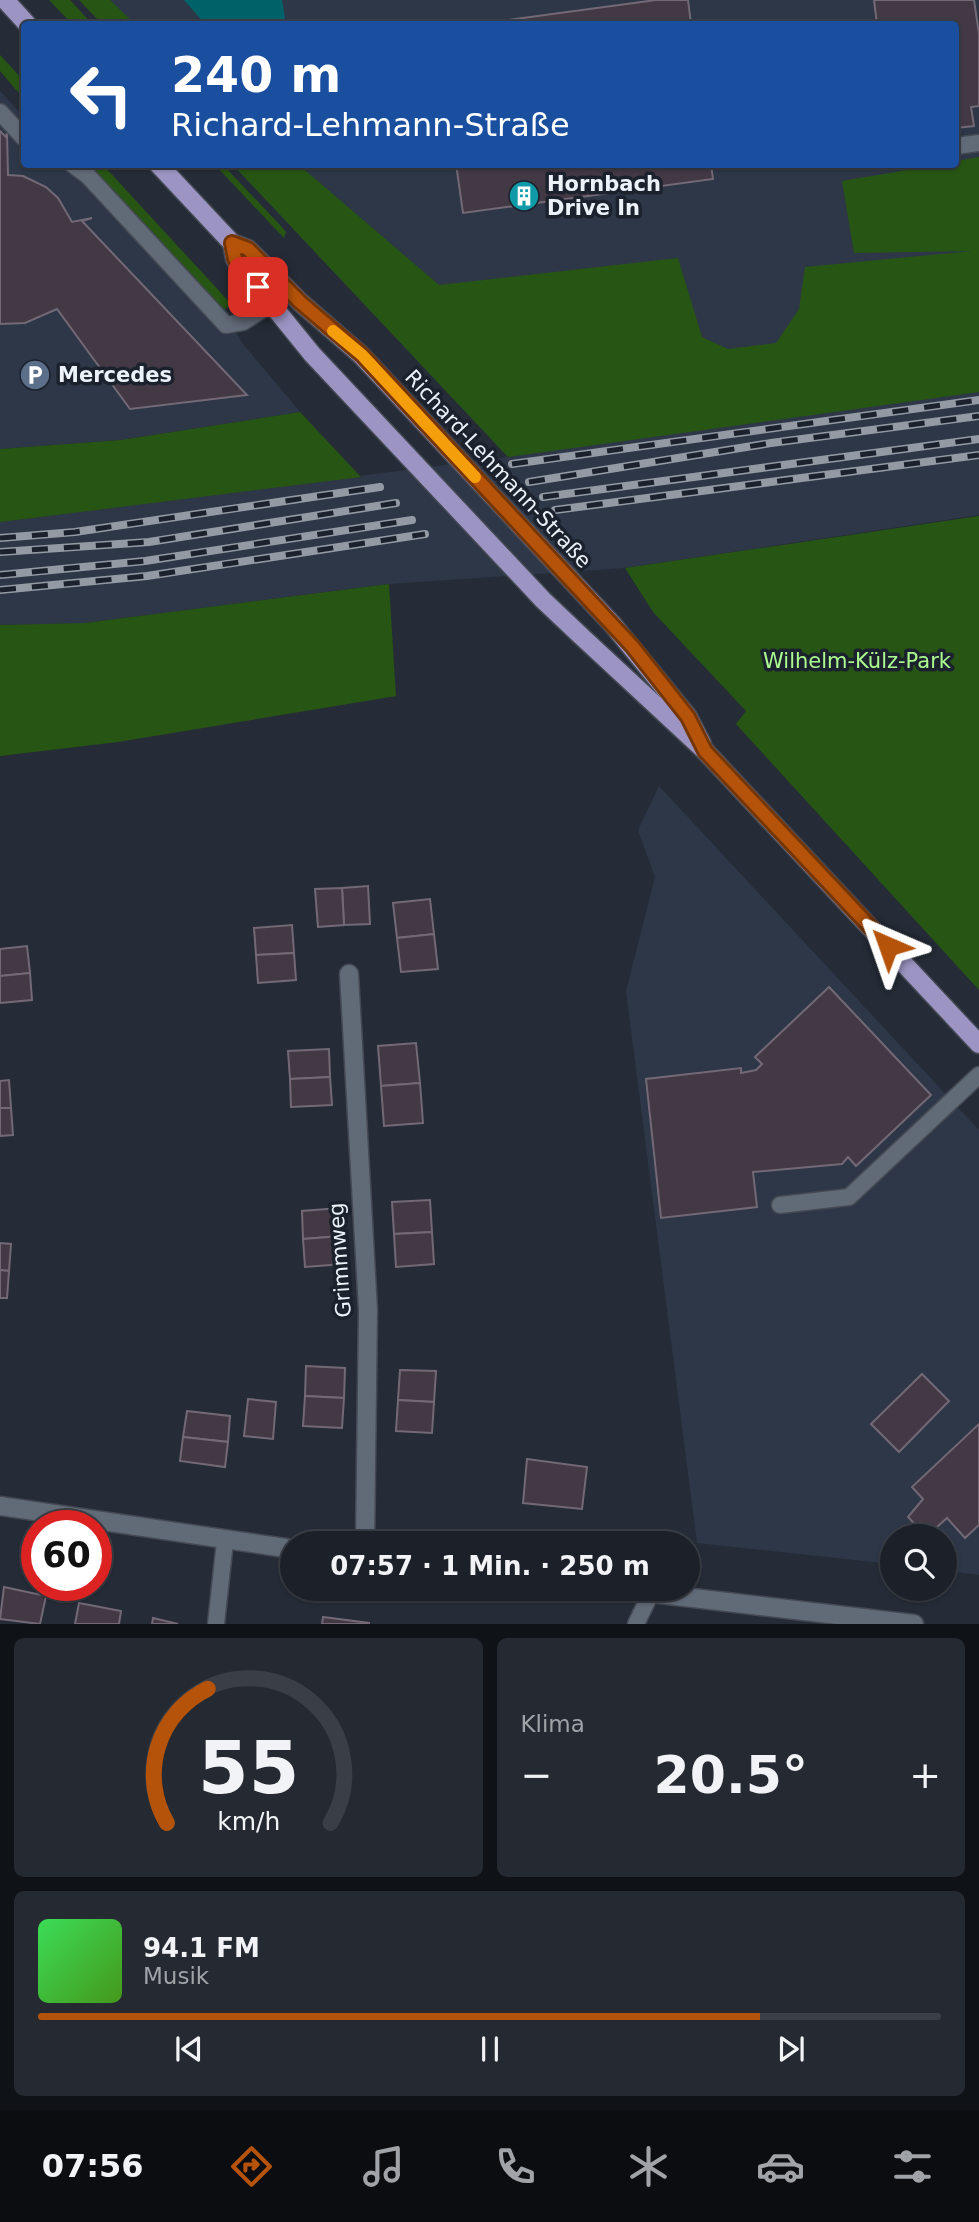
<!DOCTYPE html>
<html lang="de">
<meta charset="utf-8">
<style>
:root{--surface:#1c2129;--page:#252931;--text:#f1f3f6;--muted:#a0a3a8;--line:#3a3e46;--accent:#b45309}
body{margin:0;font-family:"DejaVu Sans",sans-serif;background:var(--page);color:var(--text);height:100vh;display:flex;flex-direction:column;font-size:26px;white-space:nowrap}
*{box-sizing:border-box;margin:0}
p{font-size:23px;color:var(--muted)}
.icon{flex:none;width:38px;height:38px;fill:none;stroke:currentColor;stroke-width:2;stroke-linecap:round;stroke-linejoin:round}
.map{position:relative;height:1624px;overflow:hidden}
.details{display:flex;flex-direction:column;gap:14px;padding:14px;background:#0f1217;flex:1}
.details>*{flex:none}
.top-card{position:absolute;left:21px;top:21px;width:938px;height:147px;border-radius:7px;box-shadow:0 2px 5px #0004,0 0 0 2px var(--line);background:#1a4fa0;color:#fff;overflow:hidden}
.buttons{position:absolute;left:880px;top:1524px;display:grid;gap:14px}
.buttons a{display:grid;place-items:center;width:77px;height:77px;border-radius:50%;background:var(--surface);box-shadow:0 2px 5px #0004,0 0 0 2px var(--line);font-size:35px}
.speed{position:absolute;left:21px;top:1510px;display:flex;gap:14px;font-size:35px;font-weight:700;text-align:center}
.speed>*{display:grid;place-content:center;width:91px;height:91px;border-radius:50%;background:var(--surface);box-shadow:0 2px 5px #0004,0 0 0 2px var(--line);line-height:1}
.speed .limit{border:10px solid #d22;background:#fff;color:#111}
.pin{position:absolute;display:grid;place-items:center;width:60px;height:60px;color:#fff;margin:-30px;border-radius:14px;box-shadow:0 4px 10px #0006}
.me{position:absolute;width:77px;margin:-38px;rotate:317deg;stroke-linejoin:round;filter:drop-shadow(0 0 5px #0008)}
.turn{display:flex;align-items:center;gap:24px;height:147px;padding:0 35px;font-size:32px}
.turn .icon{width:91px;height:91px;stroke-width:2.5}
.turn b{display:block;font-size:49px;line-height:60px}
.big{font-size:52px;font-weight:800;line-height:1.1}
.details .card{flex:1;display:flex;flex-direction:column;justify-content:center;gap:10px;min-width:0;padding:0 24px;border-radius:10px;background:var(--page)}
.details .dial{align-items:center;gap:0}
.dial svg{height:182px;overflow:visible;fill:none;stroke:var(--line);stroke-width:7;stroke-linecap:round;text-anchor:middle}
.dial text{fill:var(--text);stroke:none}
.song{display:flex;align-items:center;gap:21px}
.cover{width:84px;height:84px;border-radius:10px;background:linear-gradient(135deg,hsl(130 70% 55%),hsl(100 70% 35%))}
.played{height:7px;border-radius:4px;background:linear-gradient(90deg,var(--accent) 80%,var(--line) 80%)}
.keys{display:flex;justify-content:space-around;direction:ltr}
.heat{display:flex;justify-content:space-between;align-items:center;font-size:38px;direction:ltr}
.details .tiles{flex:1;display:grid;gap:14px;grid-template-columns:1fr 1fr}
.card:last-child{grid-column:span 2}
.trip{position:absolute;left:280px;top:1531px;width:420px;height:70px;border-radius:35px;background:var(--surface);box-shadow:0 2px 5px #0004,0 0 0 2px var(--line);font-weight:800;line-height:70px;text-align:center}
.tabs{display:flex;height:112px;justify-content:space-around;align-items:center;background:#0b0d10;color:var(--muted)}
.tabs .icon{width:49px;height:49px}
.tabs .selected{color:var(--accent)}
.tabs b{font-size:32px;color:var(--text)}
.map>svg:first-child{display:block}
.built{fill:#2d3747}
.green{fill:#275513}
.water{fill:#006269}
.building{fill:#423944;stroke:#736976;stroke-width:2}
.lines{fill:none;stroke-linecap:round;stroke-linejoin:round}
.service-casing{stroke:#444953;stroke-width:19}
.minor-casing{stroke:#444953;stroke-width:21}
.secondary-casing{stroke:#444953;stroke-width:21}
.primary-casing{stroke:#444953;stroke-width:21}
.service{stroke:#616a77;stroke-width:16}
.minor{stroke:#616a77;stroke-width:18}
.secondary{stroke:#616a77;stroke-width:18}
.primary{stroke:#9c95c3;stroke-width:18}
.rail-casing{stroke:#949aa3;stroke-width:8}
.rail{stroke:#1b222d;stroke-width:5;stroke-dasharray:16;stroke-linecap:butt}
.primary-bridge-casing{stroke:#444953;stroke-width:21;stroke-linecap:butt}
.primary-bridge{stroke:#9c95c3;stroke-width:18}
.route-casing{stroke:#753606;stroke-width:18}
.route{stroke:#b45309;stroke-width:12}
.slow{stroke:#f59e0b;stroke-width:12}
.labels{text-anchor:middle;stroke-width:7;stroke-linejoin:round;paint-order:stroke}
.poi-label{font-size:21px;font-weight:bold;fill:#edf2fa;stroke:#1b222d;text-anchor:start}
.street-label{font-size:21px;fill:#edf2fa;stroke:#1b222d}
.park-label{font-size:21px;fill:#abfa8f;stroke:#1b222d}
</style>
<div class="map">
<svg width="979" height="1624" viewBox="0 0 979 1624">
<rect width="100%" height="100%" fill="#252c37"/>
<g class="built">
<path d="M 79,0 L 979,0 L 979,515 L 625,568 L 389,584 L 85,623 L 0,625 L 0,522 L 508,457 L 233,165 L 956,164 L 956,24 L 102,24 Z"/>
<path d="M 0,91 L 24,117 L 24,164 L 98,165 L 190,261 L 243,344 L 300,412 L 121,440 L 0,449 Z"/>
<path d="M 659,786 L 979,1130 L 979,1575 L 945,1571 L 945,1536 L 892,1536 L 892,1564 L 697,1543 L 626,991 L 655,877 L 638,830 Z"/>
</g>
<g class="green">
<path d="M 49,0 L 70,0 L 92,24 L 72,24 Z"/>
<path d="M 79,0 L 110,0 L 135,24 L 102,24 Z"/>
<path d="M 0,55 L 24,81 L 24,99 L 0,71 Z"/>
<path d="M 979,157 L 979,392 L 508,457 L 233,165 L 299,165 L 439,285 L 678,258 L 702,337 L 728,349 L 776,343 L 799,309 L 805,267 L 972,251 L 854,253 L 842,181 L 937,165 L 956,164 L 956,161 Z"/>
<path d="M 90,165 L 103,165 L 222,294 L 231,304 L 223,311 Z"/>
<path d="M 215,165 L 223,165 L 282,227 L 286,232 L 284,238 Z"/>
<path d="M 300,412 L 361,477 L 0,522 L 0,449 L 121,440 Z"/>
<path d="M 979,516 L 979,990 L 736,724 L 746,711 L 653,612 L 625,568 Z"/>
<path d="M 389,584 L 396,696 L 118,742 L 0,756 L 0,625 L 85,623 Z"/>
</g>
<path class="water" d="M 184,0 L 282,0 L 286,24 L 205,24 Z"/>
<g class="building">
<path d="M 656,0 L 688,0 L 691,24 L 479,24 Z"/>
<path d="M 874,0 L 974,0 L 979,34 L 979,106 L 971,107 L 974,126 L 956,128 L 956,24 L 877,24 Z"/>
<path d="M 0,131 L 6,137 L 7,133 L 8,175 L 23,176 L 46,187 L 58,198 L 72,222 L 92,218 L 82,221 L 247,395 L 130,409 L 57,309 L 25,323 L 0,324 Z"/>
<path d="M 456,164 L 711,164 L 713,179 L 463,213 Z"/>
<path d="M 368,886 L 370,924 L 344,925 L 342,888 Z"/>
<path d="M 342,888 L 344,925 L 318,927 L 315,889 Z"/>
<path d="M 430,899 L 434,934 L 397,938 L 393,903 Z"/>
<path d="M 292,925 L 294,953 L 256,955 L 254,928 Z"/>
<path d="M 434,934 L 438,969 L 401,972 L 397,938 Z"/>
<path d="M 27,946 L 30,973 L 0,976 L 0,949 Z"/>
<path d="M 294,953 L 296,980 L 258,983 L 256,955 Z"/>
<path d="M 30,973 L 32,1000 L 0,1003 L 0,976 Z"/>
<path d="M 829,987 L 931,1095 L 856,1166 L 848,1157 L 842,1164 L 753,1172 L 757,1207 L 661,1218 L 646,1079 L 741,1068 L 741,1073 L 756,1070 L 762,1064 L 755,1057 Z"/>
<path d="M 416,1043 L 420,1083 L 381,1086 L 378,1046 Z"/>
<path d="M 329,1049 L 330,1077 L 290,1079 L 288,1051 Z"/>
<path d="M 330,1077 L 332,1105 L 291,1107 L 290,1079 Z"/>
<path d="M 9,1080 L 11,1108 L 0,1108 L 0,1081 Z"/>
<path d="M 420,1083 L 423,1123 L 384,1126 L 381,1086 Z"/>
<path d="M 0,1108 L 11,1108 L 13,1135 L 0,1136 Z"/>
<path d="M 430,1200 L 432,1232 L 394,1234 L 392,1202 Z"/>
<path d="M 339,1208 L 341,1236 L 303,1239 L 302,1211 Z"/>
<path d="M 432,1232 L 434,1264 L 396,1267 L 394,1234 Z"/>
<path d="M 341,1236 L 343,1264 L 305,1267 L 303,1239 Z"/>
<path d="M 0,1243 L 11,1244 L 9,1271 L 0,1270 Z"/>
<path d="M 0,1270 L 9,1271 L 7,1298 L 0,1298 Z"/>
<path d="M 306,1366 L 345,1368 L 344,1398 L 305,1396 Z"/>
<path d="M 400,1370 L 436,1371 L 434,1402 L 398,1400 Z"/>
<path d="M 922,1374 L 949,1401 L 899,1452 L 871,1424 Z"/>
<path d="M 305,1396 L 344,1398 L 342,1428 L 303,1426 Z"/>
<path d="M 248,1399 L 276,1402 L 273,1439 L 244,1436 Z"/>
<path d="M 398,1400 L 434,1402 L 432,1433 L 396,1431 Z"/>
<path d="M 187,1411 L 230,1416 L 228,1442 L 183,1437 Z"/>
<path d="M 979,1424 L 979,1525 L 965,1538 L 947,1518 L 929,1534 L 924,1534 L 908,1517 L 923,1499 L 912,1487 Z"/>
<path d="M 183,1437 L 228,1442 L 225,1467 L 180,1461 Z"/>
<path d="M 527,1459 L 587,1467 L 582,1509 L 523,1503 Z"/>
<path d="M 4,1587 L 46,1596 L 40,1624 L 0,1619 Z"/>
<path d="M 79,1603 L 121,1611 L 119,1624 L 75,1624 Z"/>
<path d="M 323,1617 L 369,1623 L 369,1624 L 322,1624 Z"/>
<path d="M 153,1618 L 178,1624 L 152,1624 Z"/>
</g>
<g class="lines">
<g class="service-casing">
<g id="service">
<path d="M 0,112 L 24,138"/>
<path d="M 956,146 L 979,143"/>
<path d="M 72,164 L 88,176 L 226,325 L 243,322 L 271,304"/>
<path d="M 780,1205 L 849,1197 L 979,1075"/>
<path d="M 216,1624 L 225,1541"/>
<path d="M 636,1624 L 651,1593"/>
</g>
</g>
<g class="minor-casing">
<path id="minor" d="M 349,974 L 368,1310 L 365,1544"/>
</g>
<g class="secondary-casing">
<g id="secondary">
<path d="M 0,1506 L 292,1549"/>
<path d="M 617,1589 L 914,1624"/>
</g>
</g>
<g class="primary-casing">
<g id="primary">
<path d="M 5,0 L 27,24"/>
<path d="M 158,164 L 232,243 L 248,249 L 300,302 L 361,355"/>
<path d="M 232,243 L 235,259 L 312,354"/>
<path d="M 613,625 L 688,717 L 702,744"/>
<path d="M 580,635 L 705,751 L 979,1044"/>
</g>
</g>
<use href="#service" class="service"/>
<use href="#minor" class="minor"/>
<use href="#secondary" class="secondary"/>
<use href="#primary" class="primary"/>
<g class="rail-casing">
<g id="rail">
<path d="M 512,464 L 979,400"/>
<path d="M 529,482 L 771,443 L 979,416"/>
<path d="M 543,497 L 979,439"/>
<path d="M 555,510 L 979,455"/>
<path d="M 0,538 L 75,532 L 380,487"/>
<path d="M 0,552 L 149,542 L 396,503"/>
<path d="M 0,575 L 145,561 L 412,520"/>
<path d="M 0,590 L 147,576 L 425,534"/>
</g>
</g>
<use href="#rail" class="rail"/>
<g class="primary-bridge-casing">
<g id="primary-bridge">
<path d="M 312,354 L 543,600 L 580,635"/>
<path d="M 361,355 L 613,625"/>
</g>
</g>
<use href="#primary-bridge" class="primary-bridge"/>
</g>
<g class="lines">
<g class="route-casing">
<path id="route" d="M 258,287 L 235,259 L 232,243 L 248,249 L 300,302 L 362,355 L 632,646 L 688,717 L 705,751 L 888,946"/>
</g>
<use href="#route" class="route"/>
<path class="slow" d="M 333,331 L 362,355 L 475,477"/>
</g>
<defs>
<g id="building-disc" transform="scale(1.575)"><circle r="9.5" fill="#0f9aa8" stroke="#1b222d"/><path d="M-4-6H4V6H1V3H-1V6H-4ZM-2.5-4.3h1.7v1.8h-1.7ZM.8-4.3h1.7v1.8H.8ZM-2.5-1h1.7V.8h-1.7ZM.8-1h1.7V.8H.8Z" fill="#fff"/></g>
<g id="parking-disc" transform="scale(1.575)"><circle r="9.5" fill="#5c6f8a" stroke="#1b222d"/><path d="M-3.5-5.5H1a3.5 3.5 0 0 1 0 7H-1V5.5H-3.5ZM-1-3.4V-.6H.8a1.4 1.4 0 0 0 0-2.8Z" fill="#fff"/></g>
</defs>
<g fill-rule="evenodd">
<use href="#building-disc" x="524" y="196"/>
<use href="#parking-disc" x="35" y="375"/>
</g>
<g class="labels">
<g class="poi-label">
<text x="547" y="191">Hornbach<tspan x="547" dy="24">Drive In</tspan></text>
<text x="58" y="382">Mercedes</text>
</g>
<g class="street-label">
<text transform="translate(498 469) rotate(47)" y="7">Richard-Lehmann-Straße</text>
<text transform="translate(340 1260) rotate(-94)" y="7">Grimmweg</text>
</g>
<g class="park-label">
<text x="857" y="668">Wilhelm-Külz-Park</text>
</g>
</g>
</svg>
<div class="buttons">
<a><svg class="icon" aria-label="search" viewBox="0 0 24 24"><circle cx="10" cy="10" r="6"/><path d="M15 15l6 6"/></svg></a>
</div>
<div class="speed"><div class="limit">60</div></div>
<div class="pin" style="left:258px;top:287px;background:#d93025"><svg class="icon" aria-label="arrive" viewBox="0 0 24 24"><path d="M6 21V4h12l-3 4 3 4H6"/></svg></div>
<svg class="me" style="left:888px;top:946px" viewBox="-20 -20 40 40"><path d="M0-17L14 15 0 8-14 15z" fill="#b45309" stroke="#fff" stroke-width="4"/></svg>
<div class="trip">07:57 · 1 Min. · 250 m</div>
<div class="top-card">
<div class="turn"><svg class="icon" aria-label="left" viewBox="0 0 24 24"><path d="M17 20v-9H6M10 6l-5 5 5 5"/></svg><div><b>240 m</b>Richard-Lehmann-Straße</div></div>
</div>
</div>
<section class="details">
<div class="tiles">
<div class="card dial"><svg viewBox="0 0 100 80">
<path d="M14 69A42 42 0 1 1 86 69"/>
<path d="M14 69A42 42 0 0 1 32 10" stroke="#b45309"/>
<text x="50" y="56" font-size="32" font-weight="700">55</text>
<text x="50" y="72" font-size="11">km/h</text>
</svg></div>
<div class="card"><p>Klima</p>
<div class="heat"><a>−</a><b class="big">20.5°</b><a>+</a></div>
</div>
<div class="card">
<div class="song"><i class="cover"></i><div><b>94.1 FM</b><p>Musik</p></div></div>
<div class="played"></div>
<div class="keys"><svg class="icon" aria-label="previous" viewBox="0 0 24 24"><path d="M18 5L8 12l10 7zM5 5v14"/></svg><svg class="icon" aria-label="pause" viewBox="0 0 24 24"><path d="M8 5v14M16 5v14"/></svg><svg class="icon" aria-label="next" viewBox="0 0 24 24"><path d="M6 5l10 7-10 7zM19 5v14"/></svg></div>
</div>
</div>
</section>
<nav class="tabs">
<b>07:56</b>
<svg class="icon selected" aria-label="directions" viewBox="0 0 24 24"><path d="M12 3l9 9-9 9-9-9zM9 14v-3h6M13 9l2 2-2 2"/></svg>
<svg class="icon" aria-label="music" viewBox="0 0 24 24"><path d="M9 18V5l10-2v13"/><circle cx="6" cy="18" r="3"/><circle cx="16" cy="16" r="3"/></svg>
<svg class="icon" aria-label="phone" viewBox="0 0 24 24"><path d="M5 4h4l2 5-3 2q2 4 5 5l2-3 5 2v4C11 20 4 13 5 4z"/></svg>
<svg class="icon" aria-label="climate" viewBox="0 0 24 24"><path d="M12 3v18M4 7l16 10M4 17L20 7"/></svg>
<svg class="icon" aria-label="car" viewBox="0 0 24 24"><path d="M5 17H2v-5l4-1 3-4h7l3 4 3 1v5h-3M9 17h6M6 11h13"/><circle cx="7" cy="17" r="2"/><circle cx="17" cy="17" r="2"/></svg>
<svg class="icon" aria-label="filters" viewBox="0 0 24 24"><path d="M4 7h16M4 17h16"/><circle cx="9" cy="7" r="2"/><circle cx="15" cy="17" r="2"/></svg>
</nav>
